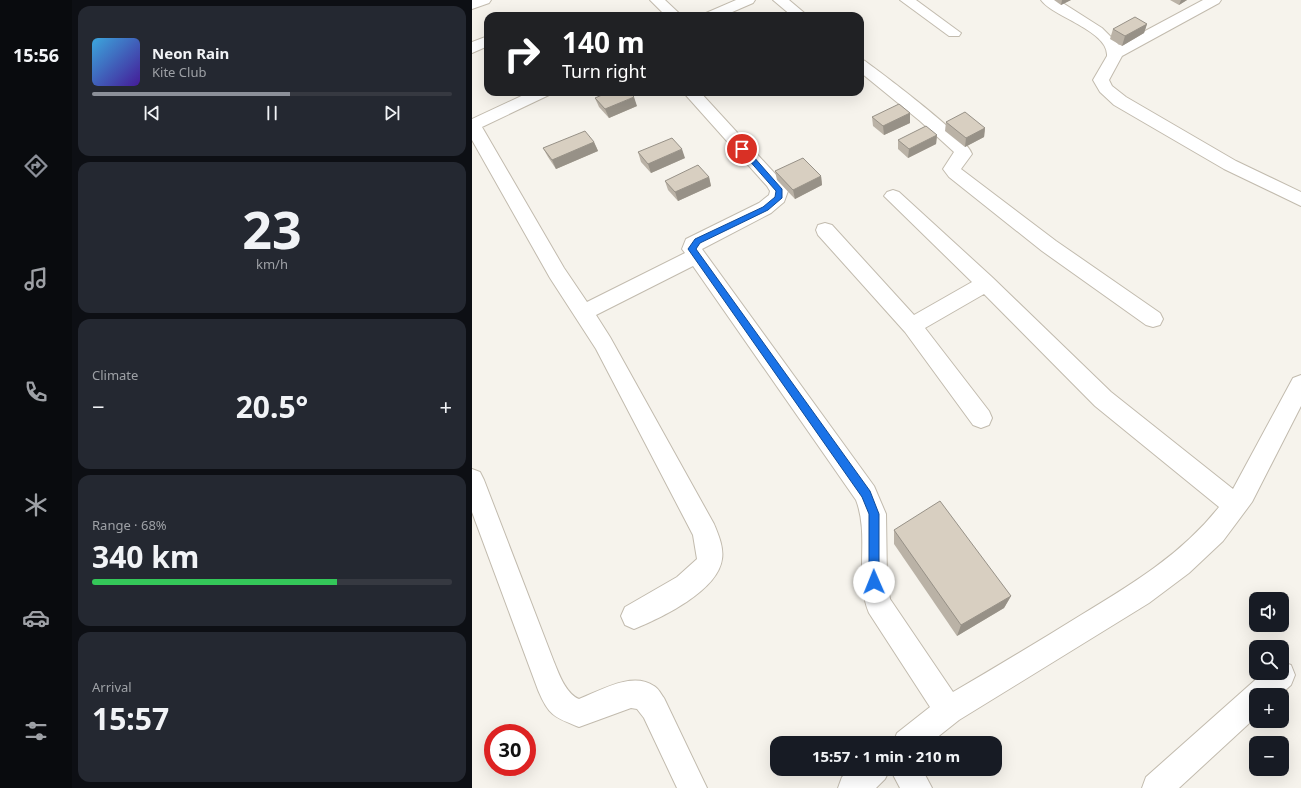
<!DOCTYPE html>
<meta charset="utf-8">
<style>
:root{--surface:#171b24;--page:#242831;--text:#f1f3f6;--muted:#9ea1a6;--line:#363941;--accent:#8c9099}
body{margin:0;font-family:"Noto Sans",sans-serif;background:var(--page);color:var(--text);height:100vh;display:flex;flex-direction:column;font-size:15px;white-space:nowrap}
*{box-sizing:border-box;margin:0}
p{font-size:13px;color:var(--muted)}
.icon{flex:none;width:22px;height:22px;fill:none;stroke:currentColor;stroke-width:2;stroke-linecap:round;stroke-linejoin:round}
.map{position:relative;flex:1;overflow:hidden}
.sheet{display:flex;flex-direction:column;gap:6px;padding:6px;background:#0d0f14;width:400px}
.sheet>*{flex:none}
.hud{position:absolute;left:12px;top:12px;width:380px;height:84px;border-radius:12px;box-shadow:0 4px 16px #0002;background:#202124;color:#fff;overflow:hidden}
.fabs{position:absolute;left:777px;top:592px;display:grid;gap:8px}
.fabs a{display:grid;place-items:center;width:40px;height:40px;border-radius:8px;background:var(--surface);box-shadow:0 4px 16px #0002;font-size:20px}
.speed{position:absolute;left:12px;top:724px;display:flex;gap:8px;font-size:20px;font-weight:700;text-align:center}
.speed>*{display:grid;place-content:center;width:52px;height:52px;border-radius:50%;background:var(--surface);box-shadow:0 4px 16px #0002;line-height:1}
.speed .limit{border:6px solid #d22;background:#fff;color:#111}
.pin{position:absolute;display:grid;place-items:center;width:34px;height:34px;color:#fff;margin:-17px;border:2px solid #fff;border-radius:50%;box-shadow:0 1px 4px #0007}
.me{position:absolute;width:44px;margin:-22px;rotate:359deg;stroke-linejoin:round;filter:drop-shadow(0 0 3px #0008)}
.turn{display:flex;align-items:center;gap:14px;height:84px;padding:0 12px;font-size:18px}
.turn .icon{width:52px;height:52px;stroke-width:2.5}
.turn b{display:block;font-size:28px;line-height:34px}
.big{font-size:30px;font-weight:700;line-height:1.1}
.sheet .card{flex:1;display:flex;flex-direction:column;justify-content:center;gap:6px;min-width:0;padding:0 14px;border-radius:12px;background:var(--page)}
.sheet .dial{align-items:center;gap:0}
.dial b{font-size:52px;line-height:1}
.song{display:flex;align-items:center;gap:12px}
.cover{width:48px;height:48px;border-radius:6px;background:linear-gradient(135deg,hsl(200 70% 55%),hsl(260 70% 35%))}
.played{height:4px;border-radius:2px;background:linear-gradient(90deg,var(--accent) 55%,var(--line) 55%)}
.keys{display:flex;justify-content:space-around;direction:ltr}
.heat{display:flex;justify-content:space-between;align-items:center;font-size:22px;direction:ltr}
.charge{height:6px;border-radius:3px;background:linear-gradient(90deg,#34c759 68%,var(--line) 0)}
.trip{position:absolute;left:298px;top:736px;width:232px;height:40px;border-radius:12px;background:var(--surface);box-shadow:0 4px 16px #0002;font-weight:700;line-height:40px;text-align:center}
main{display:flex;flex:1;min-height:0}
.tab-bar{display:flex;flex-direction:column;width:72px;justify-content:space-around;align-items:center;background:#090b0e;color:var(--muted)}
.tab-bar .icon{width:28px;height:28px}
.tab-bar .selected{color:var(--accent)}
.tab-bar b{font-size:18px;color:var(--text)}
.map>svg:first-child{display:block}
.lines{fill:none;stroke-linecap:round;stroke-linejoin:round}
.street-casing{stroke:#c2bbae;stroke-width:2}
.street{fill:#fff;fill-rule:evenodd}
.wall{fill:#bab2a6}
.shaded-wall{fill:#979187}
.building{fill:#d8cfc1;stroke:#979187}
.route{fill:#1a73e8;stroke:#114b97}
</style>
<main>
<nav class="tab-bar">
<b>15:56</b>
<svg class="icon selected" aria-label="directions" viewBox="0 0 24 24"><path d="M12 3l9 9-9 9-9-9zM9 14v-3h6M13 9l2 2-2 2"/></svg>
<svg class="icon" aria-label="music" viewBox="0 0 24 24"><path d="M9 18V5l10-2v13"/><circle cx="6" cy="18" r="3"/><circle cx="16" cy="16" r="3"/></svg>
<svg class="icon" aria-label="phone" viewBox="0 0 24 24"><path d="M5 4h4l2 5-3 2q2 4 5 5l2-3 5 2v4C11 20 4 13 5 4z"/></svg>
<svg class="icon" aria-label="climate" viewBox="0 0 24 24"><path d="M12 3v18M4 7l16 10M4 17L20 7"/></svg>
<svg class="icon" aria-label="car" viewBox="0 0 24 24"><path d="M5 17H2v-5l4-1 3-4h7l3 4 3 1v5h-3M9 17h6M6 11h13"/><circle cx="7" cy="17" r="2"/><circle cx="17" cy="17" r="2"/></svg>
<svg class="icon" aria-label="filters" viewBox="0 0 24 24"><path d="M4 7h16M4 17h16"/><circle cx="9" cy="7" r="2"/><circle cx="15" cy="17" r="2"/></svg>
</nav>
<section class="sheet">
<div class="card">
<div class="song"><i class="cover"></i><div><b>Neon Rain</b><p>Kite Club</p></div></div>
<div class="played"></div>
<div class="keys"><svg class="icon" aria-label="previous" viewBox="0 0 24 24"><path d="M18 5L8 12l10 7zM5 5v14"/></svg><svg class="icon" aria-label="pause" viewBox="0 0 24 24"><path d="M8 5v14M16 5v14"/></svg><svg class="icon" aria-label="next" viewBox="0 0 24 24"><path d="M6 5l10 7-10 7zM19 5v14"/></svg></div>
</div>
<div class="card dial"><b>23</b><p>km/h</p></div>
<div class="card"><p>Climate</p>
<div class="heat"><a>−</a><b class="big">20.5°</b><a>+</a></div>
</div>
<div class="card"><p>Range · 68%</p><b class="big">340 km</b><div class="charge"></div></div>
<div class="card"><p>Arrival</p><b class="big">15:57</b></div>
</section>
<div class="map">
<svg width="829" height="788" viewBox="0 0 829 788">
<rect width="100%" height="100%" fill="#f6f3ec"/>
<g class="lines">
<g class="street-casing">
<g id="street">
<path d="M 0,0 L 19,0 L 17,3 L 0,9 Z"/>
<path d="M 178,0 L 193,0 L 210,16 L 194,16 Z"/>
<path d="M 264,0 L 283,0 L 281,3 L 251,16 L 232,16 L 234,13 Z"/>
<path d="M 301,0 L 317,0 L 336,16 L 320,16 Z"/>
<path d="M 428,0 L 444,0 L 489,33 L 487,36 L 477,36 Z"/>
<path d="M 569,0 L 586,0 L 630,28 L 647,45 L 731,0 L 749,0 L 747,3 L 650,56 L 637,80 L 640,86 L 654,97 L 764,161 L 829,192 L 829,206 L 752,169 L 642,105 L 628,92 L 621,80 L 635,56 C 637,31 581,17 569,0 Z"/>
<path d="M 16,36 L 16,46 L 0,53 L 0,42 Z"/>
<path d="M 388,59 L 393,61 C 412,75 495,137 500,154 L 489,169 L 584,241 L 688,313 L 691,319 L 688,325 L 681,327 L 674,325 L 570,251 L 477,177 L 471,169 L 482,152 L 448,121 L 388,72 Z"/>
<path d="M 58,92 L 79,92 L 77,95 L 10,127 L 92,268 L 115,302 L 213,253 L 210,249 L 214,239 L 287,203 L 297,195 L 298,191 L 295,186 L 211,92 L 228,92 L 307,178 L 316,191 L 312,202 L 299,213 L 230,249 L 402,486 L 414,514 L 415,582 L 418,599 L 481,692 C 524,667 567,641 609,615 C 659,585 710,554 747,507 L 623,406 L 512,294 L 453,328 L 517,411 L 520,418 L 517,425 L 509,428 L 501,425 L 433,332 L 346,235 L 344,230 L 346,225 L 353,223 L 360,225 L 442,315 L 500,282 L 412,196 L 415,192 L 421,190 L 427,192 L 521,278 L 639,392 L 761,489 L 821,378 L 829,375 L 829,406 L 780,502 L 751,541 L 717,573 L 677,603 L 487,720 L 458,743 L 421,743 L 425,733 L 458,707 L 397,613 C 382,577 398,536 384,500 L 221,266 L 124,315 L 138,337 L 242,524 C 246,534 252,547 250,559 C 246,591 189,618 162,629 L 153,625 L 149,616 L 153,607 L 205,577 L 225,559 L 221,535 L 124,349 L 78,278 L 0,140 L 0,119 Z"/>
<path d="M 0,469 L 8,472 L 12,480 L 82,662 C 87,674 94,694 107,699 C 128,691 160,671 182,686 C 186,688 189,694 192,698 L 235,788 L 205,788 L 172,718 L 165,709 L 159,708 L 107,727 C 82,717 77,716 66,690 L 0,512 Z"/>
<path d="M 810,662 L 819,665 L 823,675 L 819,685 L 808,695 L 784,695 L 784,717 L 707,788 L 670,788 L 674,777 L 791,673 L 810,673 Z"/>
<path d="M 380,769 L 418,769 L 413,779 L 404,788 L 366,788 L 370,777 Z"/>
<path d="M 418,769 L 450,769 L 460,788 L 428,788 Z"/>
</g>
</g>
<use href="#street" class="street"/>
</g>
<g class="wall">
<path d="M 582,0 L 599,0 L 589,5 Z"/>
<path d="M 698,0 L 715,0 L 707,5 Z"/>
<path d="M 675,24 L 672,33 L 650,46 L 638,39 L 641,29 Z"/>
<path d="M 123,98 L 165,106 L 137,118 L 127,107 Z"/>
<path d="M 438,113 L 438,123 L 412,135 L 401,126 L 400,117 Z"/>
<path d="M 474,122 L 513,128 L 512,137 L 493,147 L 473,131 Z"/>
<path d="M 465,135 L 464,144 L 436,158 L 426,149 L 426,140 Z"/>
<path d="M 122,142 L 126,151 L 84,169 L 76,157 L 71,148 Z"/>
<path d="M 166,152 L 213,158 L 179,173 L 169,162 Z"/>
<path d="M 303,171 L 349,176 L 350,185 L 323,199 L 305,180 Z"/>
<path d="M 237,177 L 239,186 L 206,201 L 196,190 L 193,181 Z"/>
<path d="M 422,530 L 539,596 L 532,608 L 485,636 L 422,544 Z"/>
</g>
<g class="shaded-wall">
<path d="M 590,0 L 599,0 L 589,5 Z"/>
<path d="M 709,0 L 715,0 L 707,5 Z"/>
<path d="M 675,24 L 672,33 L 650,46 L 653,36 Z"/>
<path d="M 162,97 L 165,106 L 137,118 L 133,109 Z"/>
<path d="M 438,113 L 438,123 L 412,135 L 411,126 Z"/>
<path d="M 513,128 L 512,137 L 493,147 L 494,138 Z"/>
<path d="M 465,135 L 464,144 L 436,158 L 437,149 Z"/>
<path d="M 122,142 L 126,151 L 84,169 L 80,160 Z"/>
<path d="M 210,149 L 213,158 L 179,173 L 176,164 Z"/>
<path d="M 349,176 L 350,185 L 323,199 L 321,190 Z"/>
<path d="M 237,177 L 239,186 L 206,201 L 203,192 Z"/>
<path d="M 539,596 L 532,608 L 485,636 L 489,625 Z"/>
</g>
<g class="building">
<path d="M 663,17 L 675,24 L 653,36 L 641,29 Z"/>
<path d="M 137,92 L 157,92 L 162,97 L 133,109 L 123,98 Z"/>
<path d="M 427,104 L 438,113 L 411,126 L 400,117 Z"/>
<path d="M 493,112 L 513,128 L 494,138 L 474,122 Z"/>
<path d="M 454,126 L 465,135 L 437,149 L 426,140 Z"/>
<path d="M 113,131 L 122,142 L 80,160 L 71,148 Z"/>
<path d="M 200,138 L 210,149 L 176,164 L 166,152 Z"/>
<path d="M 331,158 L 349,176 L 321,190 L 303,171 Z"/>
<path d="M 226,165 L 237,177 L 203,192 L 193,181 Z"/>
<path d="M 468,501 L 539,596 L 489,625 L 422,530 Z"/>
</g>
<path class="route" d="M 268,147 L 273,147 L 310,189 L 310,198 L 296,210 L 228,243 L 224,249 L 398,491 L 407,514 L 407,582 L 406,586 L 402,587 L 398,586 L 397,582 L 397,514 L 390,497 L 216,249 L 223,239 L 291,207 L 303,197 L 304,191 L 268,150 Z"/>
</svg>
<div class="fabs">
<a><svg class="icon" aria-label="sound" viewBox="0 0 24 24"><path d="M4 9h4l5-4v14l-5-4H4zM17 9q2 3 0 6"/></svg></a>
<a><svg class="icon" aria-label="search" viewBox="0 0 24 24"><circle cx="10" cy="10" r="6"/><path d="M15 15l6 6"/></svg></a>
<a>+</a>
<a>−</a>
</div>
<div class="speed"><div class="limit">30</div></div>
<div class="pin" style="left:270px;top:149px;background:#d93025"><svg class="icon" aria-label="arrive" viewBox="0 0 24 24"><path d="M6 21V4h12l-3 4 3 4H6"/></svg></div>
<svg class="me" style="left:402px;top:582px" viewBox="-20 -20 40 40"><circle r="19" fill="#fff"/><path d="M0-13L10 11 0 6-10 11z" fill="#1a73e8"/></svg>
<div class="trip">15:57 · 1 min · 210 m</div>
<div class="hud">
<div class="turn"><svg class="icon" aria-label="right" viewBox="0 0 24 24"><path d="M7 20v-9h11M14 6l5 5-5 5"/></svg><div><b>140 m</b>Turn right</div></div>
</div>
</div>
</main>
